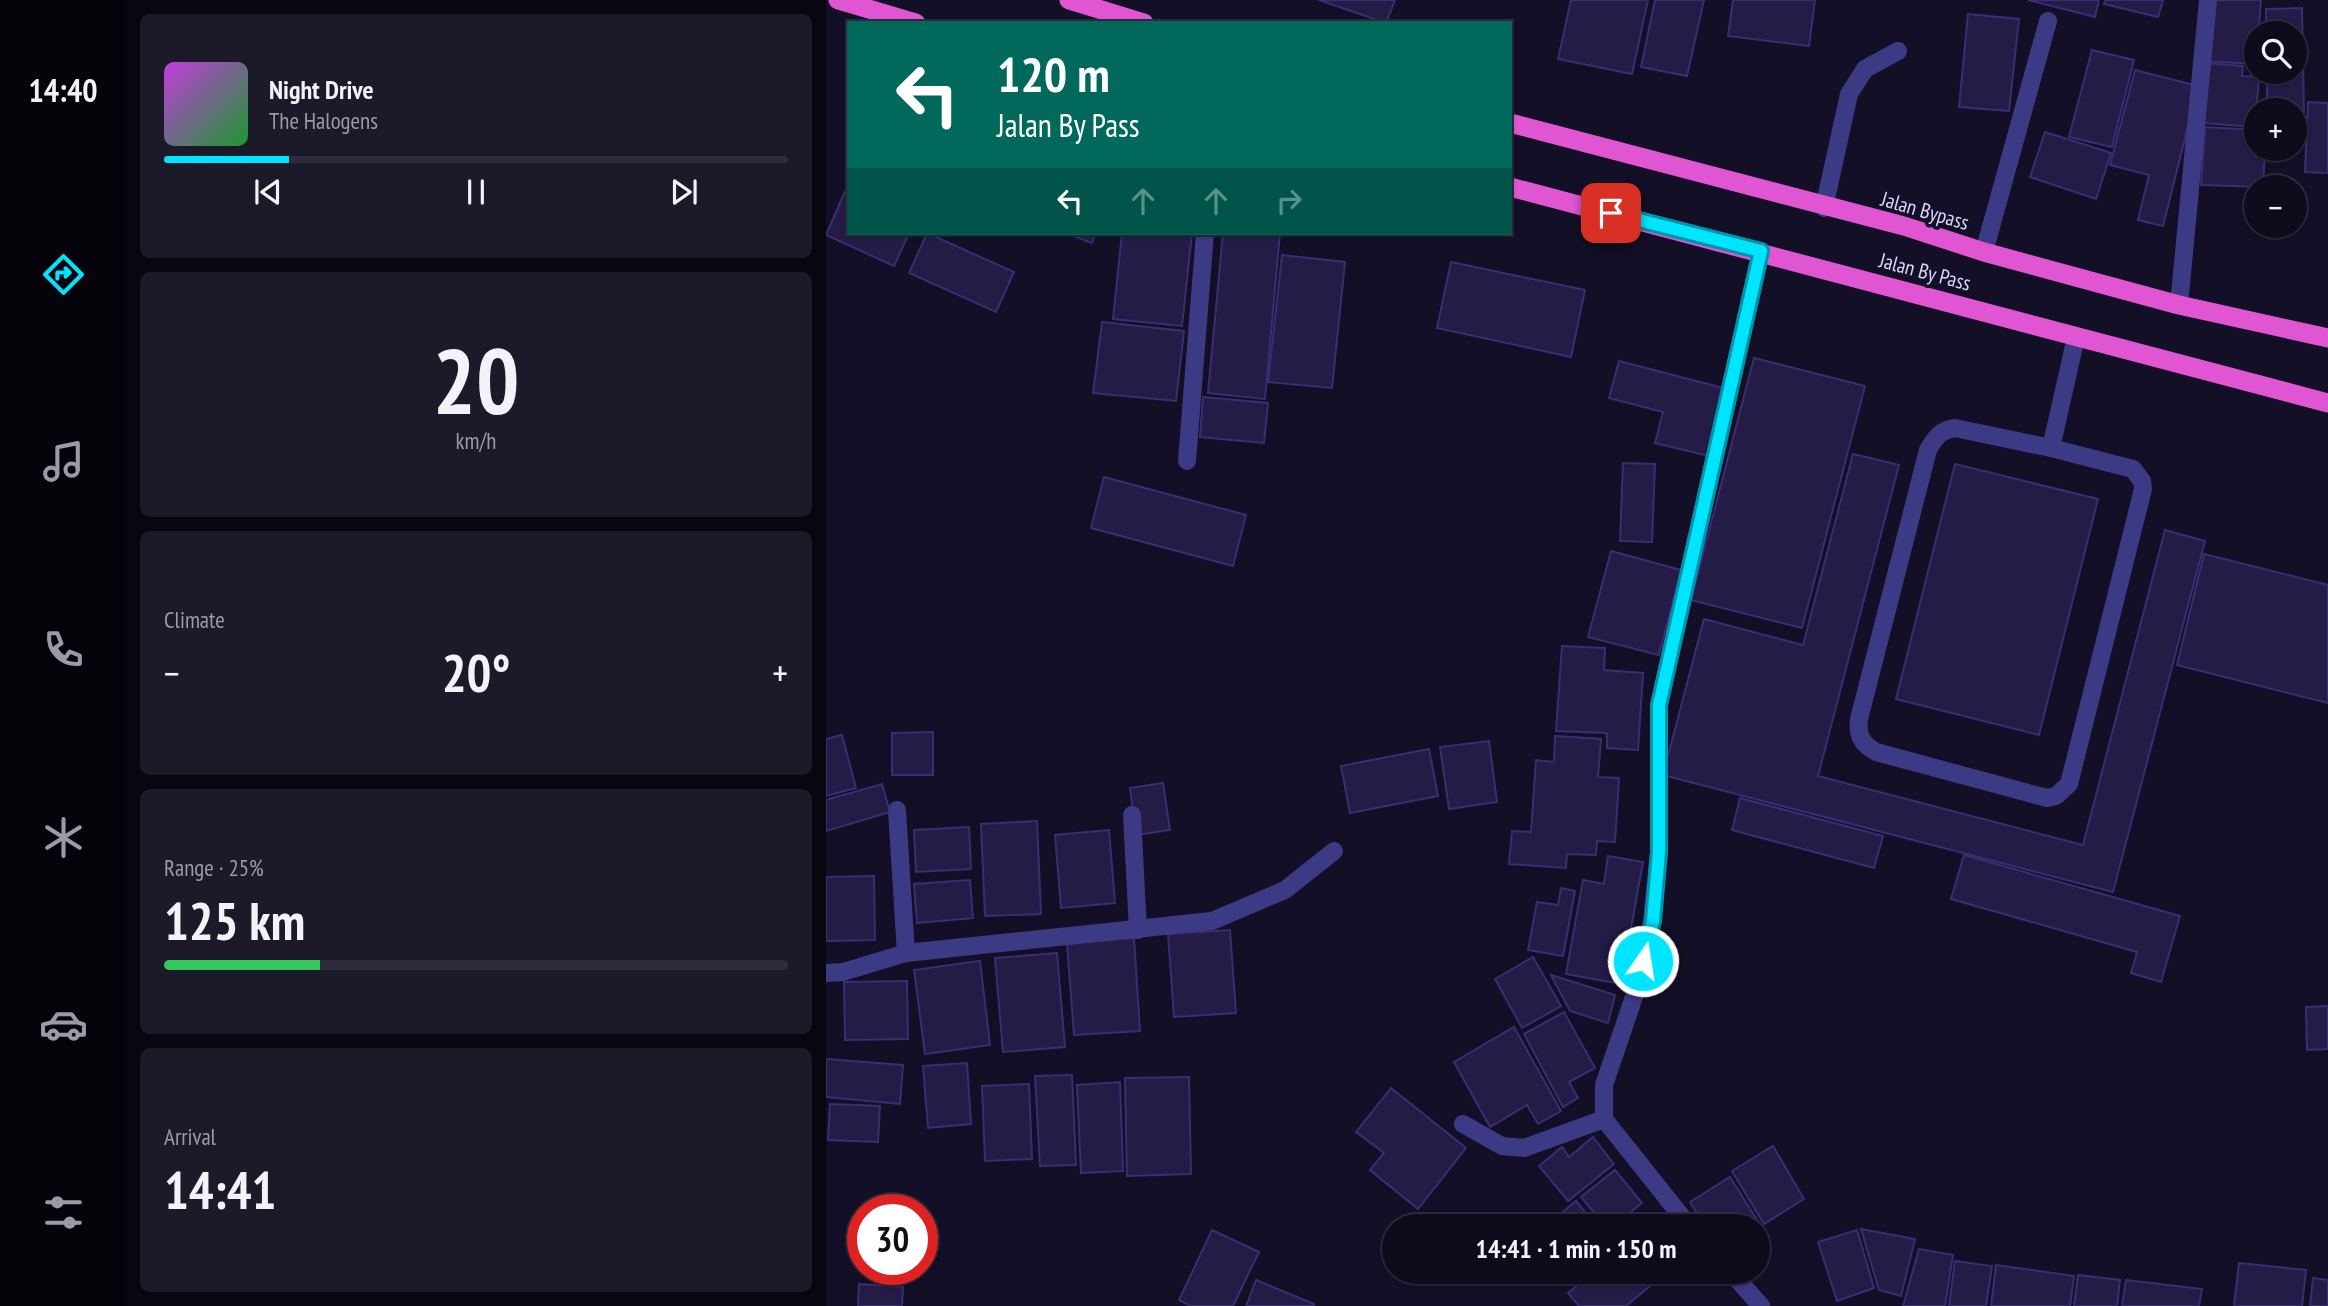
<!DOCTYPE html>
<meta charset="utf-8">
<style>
:root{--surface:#0e0b1c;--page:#1c1929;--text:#f1f3f6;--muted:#9b9ba3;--line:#2e2b3b;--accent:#00e5ff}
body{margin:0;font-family:"PT Sans Narrow",sans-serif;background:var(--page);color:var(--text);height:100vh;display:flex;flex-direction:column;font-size:26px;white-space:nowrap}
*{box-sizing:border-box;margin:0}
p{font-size:23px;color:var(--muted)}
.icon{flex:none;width:38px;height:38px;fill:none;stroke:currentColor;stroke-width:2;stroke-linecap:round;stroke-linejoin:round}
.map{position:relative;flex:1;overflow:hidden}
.panel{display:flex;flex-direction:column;gap:14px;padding:14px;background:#08060f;width:700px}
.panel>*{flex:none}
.banner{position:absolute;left:21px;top:21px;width:665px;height:214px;border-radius:0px;box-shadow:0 2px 5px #0004,0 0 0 2px var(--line);background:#00695c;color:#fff;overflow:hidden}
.controls{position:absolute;left:1418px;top:21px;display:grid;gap:14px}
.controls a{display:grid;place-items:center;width:63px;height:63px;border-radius:50%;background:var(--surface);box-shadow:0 2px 5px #0004,0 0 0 2px var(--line);font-size:35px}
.speed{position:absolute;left:21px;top:1194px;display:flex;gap:14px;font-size:35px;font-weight:700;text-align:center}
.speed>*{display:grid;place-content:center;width:91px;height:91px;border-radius:50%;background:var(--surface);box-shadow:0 2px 5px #0004,0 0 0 2px var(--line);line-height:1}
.speed .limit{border:10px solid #d22;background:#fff;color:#111}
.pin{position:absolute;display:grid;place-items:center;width:60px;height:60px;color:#fff;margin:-30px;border-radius:14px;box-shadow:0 4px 10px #0006}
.me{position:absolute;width:77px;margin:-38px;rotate:13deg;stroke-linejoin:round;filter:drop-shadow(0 0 5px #0008)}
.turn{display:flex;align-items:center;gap:24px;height:147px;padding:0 35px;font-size:32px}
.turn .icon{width:91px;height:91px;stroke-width:2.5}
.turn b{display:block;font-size:49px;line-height:60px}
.lanes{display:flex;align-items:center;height:66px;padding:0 35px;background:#0003;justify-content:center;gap:35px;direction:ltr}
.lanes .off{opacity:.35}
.big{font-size:52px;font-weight:600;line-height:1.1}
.panel .widget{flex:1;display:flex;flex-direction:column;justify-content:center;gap:10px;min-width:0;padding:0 24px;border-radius:10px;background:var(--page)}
.panel .dial{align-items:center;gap:0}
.dial b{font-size:91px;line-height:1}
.song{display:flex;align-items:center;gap:21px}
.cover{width:84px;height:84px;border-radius:10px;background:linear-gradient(135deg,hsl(290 70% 55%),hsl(130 70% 35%))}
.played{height:7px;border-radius:4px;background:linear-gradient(90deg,var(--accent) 20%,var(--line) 20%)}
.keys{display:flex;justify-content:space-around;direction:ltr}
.heat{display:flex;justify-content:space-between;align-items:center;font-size:38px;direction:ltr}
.charge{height:10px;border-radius:5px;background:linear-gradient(90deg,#34c759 25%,var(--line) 0)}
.trip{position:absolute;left:556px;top:1214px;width:388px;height:70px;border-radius:35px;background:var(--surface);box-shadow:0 2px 5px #0004,0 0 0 2px var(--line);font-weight:600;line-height:70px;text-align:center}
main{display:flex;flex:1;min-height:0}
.menu{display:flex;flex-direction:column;width:126px;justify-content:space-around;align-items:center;background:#06040b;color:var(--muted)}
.menu .icon{width:49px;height:49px}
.menu .selected{color:var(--accent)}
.menu b{font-size:32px;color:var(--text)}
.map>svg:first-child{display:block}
.building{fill:#241b47;stroke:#3b2d73;stroke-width:2}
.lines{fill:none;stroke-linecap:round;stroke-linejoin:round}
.service{stroke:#3d3a85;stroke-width:18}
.minor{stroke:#3d3a85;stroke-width:18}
.trunk{stroke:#e055d1;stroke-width:19}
.route-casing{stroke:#0095a6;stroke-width:18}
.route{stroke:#00e5ff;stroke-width:12}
.labels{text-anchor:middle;stroke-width:7;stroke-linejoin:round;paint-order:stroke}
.street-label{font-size:21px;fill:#d9d4ff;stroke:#130f26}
</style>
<main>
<nav class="menu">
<b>14:40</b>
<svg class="icon selected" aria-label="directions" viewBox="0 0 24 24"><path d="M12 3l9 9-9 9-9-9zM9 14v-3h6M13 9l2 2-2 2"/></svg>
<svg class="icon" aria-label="music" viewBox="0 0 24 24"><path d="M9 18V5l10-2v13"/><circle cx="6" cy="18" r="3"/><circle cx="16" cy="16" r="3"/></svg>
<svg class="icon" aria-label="phone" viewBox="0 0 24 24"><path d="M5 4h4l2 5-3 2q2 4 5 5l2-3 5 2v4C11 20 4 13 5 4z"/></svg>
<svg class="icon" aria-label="climate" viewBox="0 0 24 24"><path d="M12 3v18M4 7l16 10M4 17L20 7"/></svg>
<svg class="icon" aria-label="car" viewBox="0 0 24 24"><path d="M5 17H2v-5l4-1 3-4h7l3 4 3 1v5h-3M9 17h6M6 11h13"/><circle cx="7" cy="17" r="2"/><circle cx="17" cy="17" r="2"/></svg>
<svg class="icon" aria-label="filters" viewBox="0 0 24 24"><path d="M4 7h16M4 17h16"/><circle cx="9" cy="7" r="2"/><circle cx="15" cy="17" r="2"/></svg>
</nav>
<section class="panel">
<div class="widget">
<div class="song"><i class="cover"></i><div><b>Night Drive</b><p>The Halogens</p></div></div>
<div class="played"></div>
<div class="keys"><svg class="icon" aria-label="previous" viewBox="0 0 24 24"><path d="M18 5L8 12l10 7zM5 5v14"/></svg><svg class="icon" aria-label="pause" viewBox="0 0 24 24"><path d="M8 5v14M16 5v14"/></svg><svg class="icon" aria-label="next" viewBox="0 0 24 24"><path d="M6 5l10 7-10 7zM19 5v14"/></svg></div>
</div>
<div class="widget dial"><b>20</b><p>km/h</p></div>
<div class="widget"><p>Climate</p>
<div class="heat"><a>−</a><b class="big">20°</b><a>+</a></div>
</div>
<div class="widget"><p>Range · 25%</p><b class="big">125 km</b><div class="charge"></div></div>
<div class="widget"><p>Arrival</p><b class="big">14:41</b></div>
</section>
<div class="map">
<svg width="1502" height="1306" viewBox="0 0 1502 1306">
<rect width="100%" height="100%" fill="#130f26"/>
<g class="building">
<path d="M 493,0 L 569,0 L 560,23 Z"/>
<path d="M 745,0 L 822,0 L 806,74 L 732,59 Z"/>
<path d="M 829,0 L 878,0 L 861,76 L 815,67 Z"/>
<path d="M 907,0 L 989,0 L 983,46 L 902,36 Z"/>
<path d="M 1202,0 L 1273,0 L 1269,17 Z"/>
<path d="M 1279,0 L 1337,0 L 1332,17 L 1278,4 Z"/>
<path d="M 1384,0 L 1435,0 L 1430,64 L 1379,61 Z"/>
<path d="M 1476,8 L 1478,112 L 1441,110 L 1441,72 L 1468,72 L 1468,33 L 1440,33 L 1440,9 Z"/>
<path d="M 1142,14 L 1193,19 L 1183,111 L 1133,107 Z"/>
<path d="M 1266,50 L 1308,60 L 1286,147 L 1243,137 Z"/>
<path d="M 1380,63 L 1417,66 L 1416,76 L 1433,77 L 1429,127 L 1376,123 Z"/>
<path d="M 1309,70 L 1372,86 L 1337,226 L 1312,220 L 1323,175 L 1284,165 Z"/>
<path d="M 1482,102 L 1502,103 L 1502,173 L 1479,172 Z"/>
<path d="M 1379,127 L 1430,130 L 1430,149 L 1439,149 L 1437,187 L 1375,185 Z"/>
<path d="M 1219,132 L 1285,153 L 1270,199 L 1204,177 Z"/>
<path d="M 23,182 L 23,233 L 83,233 L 68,266 L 0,235 Z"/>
<path d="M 101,233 L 188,272 L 170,312 L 83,273 Z"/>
<path d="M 239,233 L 270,233 L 266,243 Z"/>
<path d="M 296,233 L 366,233 L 356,326 L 287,319 Z"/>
<path d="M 397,233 L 454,233 L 439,399 L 382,393 Z"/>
<path d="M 456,255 L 519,262 L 506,388 L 442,382 Z"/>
<path d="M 625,262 L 759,290 L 745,357 L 611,328 Z"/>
<path d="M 276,322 L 358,331 L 350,401 L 267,393 Z"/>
<path d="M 928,358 L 1039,386 L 976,628 L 865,600 Z"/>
<path d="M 793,361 L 901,389 L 883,456 L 829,443 L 837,412 L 783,398 Z"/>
<path d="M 377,397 L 442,403 L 438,443 L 374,437 Z"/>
<path d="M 1027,454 L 1073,465 L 992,776 L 1257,845 L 1339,530 L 1379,541 L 1287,892 L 837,775 L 878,619 L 977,645 Z"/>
<path d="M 797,463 L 829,464 L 826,542 L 794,541 Z"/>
<path d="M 1129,464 L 1272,499 L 1213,735 L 1070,699 Z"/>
<path d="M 278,477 L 420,515 L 407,566 L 265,528 Z"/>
<path d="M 785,551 L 855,570 L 833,655 L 762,637 Z"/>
<path d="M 1378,554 L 1502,585 L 1502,703 L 1351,665 Z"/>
<path d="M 736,646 L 779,648 L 778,670 L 817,673 L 812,750 L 781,748 L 781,733 L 730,731 Z"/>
<path d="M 107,732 L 107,775 L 66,775 L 66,733 Z"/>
<path d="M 16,735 L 30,788 L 0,796 L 0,739 Z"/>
<path d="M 729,736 L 775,739 L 772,777 L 793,778 L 789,842 L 771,841 L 770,855 L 741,854 L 740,868 L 683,864 L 686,831 L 705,832 L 710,760 L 728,762 Z"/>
<path d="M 663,741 L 671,802 L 623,809 L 614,747 Z"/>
<path d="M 603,749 L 612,796 L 524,813 L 515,766 Z"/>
<path d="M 337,783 L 344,830 L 310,835 L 304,788 Z"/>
<path d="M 56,784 L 64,812 L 0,831 L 0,800 Z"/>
<path d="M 914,798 L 1057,836 L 1048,868 L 906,830 Z"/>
<path d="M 211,821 L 215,914 L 159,916 L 155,824 Z"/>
<path d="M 143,827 L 145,869 L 90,872 L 88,830 Z"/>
<path d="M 283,830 L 289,903 L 235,908 L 229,835 Z"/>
<path d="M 1138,855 L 1354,916 L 1335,982 L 1305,973 L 1311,952 L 1125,899 Z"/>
<path d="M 782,856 L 817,862 L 795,984 L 740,974 L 757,880 L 778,884 Z"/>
<path d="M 48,876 L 49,940 L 0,941 L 0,877 Z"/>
<path d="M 144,880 L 147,918 L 91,923 L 88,884 Z"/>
<path d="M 735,888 L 749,891 L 737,956 L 702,950 L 711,902 L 732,905 Z"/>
<path d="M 404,930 L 410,1013 L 348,1017 L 342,934 Z"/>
<path d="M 308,938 L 314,1031 L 248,1035 L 241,943 Z"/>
<path d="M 231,953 L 239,1047 L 177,1052 L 169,958 Z"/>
<path d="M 707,957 L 735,1006 L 696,1028 L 669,979 Z"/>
<path d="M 154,961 L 164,1045 L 99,1054 L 88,970 Z"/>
<path d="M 725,975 L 789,995 L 782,1023 L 744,1011 Z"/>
<path d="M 81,981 L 82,1039 L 19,1040 L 18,982 Z"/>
<path d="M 1502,1006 L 1502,1049 L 1481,1050 L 1480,1007 Z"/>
<path d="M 738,1012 L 769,1068 L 743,1082 L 752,1098 L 737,1107 L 698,1034 Z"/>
<path d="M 688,1027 L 735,1111 L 712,1124 L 701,1105 L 664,1127 L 628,1062 Z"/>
<path d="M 0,1059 L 77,1065 L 74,1104 L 0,1097 Z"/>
<path d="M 141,1063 L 145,1124 L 102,1128 L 97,1066 Z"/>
<path d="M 246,1075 L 250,1165 L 214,1166 L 209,1076 Z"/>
<path d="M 363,1077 L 365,1174 L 301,1176 L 299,1078 Z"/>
<path d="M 294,1082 L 297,1171 L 255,1173 L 251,1085 Z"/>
<path d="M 203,1084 L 206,1159 L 159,1161 L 156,1086 Z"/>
<path d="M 565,1088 L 640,1148 L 592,1209 L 544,1170 L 558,1153 L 530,1132 Z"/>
<path d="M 4,1104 L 54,1106 L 52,1142 L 2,1140 Z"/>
<path d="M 767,1137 L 788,1164 L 742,1201 L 713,1166 L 736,1147 L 743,1157 Z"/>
<path d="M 947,1146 L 978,1199 L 938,1224 L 906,1171 Z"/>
<path d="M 789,1170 L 816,1203 L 786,1227 L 780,1227 L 755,1197 Z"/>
<path d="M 904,1177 L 935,1226 L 933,1227 L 891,1224 L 879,1227 L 864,1202 Z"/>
<path d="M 750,1201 L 771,1227 L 719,1227 Z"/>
<path d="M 1035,1229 L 1089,1239 L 1075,1296 L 1053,1290 Z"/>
<path d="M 386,1230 L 433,1252 L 407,1306 L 365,1306 L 353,1300 Z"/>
<path d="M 1031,1230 L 1048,1288 L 1011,1301 L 992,1242 Z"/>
<path d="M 1093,1249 L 1127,1255 L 1119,1306 L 1077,1306 Z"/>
<path d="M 1129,1261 L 1166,1266 L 1160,1306 L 1123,1306 Z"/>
<path d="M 1413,1263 L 1480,1270 L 1476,1306 L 1408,1306 Z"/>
<path d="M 1170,1265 L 1248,1276 L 1244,1306 L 1165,1306 Z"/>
<path d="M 731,1272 L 752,1272 L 740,1282 Z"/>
<path d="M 767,1272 L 823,1272 L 830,1281 L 800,1306 L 753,1306 L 742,1293 Z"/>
<path d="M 831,1272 L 856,1272 L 841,1284 Z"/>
<path d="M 1252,1275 L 1294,1280 L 1291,1306 L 1248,1306 Z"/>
<path d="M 1487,1278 L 1502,1280 L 1502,1306 L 1484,1306 Z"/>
<path d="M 430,1280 L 488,1304 L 488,1306 L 420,1306 Z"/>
<path d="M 1300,1280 L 1376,1289 L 1373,1306 L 1296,1306 Z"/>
<path d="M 33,1284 L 77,1287 L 76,1306 L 32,1306 Z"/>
</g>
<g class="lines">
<g class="service">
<path d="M 998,208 L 1023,94 L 1039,69 L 1072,51"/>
<path d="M 1225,448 L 1129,428 C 1114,430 1109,438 1102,450 L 1033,719 C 1031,736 1036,744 1050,752 L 1221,798 L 1230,796 L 1243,784 L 1317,489 L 1316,481 L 1307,469 L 1225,448 L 1250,337"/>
<path d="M 361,461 L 379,233"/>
<path d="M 637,1124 L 676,1146 L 698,1148 L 778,1119"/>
</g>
<g class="minor">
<path d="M 1158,252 L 1222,21"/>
<path d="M 1353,305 L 1382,0"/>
<path d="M 71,810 L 80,953"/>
<path d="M 306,815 L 312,930"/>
<path d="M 0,973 L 17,972 L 80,953 L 386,921 L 459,890 L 508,851"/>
<path d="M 864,1227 L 778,1119 L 778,1085 L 813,982 L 826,921 L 833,852 L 833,705 L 935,251"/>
<path d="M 905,1272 L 935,1306"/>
</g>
<g class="trunk">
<path d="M 12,0 L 90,23"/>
<path d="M 243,0 L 318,23"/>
<path d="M 684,123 L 1078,226 L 1158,252 L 1353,305 L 1502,338"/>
<path d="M 684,187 L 1502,403"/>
</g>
</g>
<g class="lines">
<g class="route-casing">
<path id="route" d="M 785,213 L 935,251 L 833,705 L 833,852 L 827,921 L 817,961"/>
</g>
<use href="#route" class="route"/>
</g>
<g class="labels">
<g class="street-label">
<text transform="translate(1099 211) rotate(16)" y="7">Jalan Bypass</text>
<text transform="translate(1099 272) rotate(15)" y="7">Jalan By Pass</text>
</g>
</g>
</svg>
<div class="controls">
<a><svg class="icon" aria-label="search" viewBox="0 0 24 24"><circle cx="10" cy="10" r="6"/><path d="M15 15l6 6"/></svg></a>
<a>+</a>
<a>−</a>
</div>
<div class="speed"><div class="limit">30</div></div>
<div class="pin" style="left:785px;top:213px;background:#d93025"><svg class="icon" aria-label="arrive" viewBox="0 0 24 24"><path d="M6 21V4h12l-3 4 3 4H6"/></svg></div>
<svg class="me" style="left:817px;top:961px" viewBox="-20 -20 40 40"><circle r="17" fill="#00e5ff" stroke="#fff" stroke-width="3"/><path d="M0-11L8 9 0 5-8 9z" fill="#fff"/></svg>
<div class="trip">14:41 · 1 min · 150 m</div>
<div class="banner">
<div class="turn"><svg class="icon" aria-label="left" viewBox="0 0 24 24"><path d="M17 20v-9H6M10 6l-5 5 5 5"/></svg><div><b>120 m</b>Jalan By Pass</div></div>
<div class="lanes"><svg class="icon" aria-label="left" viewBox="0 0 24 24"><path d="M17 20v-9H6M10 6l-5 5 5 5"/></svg><svg class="icon off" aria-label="ahead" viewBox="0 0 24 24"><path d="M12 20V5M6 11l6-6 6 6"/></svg><svg class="icon off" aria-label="ahead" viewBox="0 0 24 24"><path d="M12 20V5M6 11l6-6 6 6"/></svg><svg class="icon off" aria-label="right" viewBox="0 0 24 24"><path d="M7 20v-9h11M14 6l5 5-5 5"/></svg></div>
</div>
</div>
</main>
